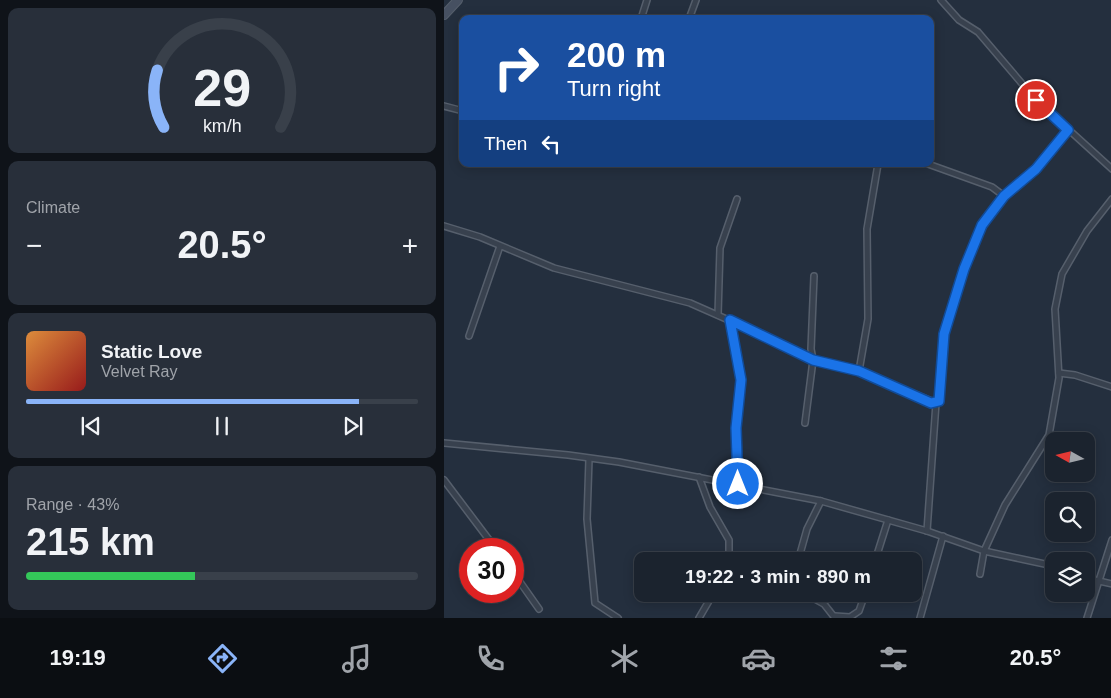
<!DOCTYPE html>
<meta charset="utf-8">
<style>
:root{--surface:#1b232e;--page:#282f3a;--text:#f1f3f6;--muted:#a0a4aa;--line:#39404a;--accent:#8ab4f8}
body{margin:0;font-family:Helvetica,sans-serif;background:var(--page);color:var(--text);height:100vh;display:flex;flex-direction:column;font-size:19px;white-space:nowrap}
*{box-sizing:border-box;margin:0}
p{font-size:16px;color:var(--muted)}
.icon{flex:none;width:28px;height:28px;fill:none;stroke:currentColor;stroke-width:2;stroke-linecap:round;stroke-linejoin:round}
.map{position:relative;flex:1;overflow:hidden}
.sheet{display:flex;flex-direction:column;gap:8px;padding:8px;background:#0f1319;width:444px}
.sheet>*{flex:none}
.hud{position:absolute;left:15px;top:15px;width:475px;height:152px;border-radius:10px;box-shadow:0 2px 12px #0003,0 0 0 1px var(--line);background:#1a4fa0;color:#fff;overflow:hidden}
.needle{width:32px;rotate:278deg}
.fabs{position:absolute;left:601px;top:432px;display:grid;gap:10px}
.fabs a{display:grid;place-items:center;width:50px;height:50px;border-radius:10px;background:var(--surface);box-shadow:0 2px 12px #0003,0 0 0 1px var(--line);font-size:25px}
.speed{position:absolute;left:15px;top:538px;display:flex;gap:10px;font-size:25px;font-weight:700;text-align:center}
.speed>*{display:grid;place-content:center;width:65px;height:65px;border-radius:50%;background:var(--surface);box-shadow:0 2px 12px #0003,0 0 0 1px var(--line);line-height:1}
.speed .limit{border:8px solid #d22;background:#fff;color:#111}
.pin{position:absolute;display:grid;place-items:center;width:42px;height:42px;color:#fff;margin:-21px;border:2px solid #fff;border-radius:50%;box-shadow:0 1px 5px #0007}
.me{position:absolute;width:55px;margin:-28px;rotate:0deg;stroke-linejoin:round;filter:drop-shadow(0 0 4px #0008)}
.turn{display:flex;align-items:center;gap:18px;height:105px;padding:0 25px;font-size:22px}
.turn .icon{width:65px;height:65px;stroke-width:2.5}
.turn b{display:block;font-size:35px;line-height:42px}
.then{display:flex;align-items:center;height:48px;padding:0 25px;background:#0003;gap:10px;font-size:19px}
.big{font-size:38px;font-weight:600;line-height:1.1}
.sheet .widget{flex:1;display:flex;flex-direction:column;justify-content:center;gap:8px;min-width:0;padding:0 18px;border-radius:10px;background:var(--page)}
.sheet .dial{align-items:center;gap:0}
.dial svg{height:130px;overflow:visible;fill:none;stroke:var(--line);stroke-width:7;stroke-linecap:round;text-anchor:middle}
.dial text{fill:var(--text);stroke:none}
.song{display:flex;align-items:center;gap:15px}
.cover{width:60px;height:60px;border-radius:8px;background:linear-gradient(135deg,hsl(30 70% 55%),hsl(0 70% 35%))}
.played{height:5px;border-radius:2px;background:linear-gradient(90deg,var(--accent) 85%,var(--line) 85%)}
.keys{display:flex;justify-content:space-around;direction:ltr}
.heat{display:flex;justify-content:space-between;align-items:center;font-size:28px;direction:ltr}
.charge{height:8px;border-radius:4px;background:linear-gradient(90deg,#34c759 43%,var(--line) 0)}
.trip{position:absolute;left:190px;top:552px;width:288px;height:50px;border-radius:10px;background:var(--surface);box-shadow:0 2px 12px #0003,0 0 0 1px var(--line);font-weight:600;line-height:50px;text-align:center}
.dock{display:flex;height:80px;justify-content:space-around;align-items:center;background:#0b0e12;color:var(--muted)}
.dock .icon{width:35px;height:35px}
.dock .current{color:var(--accent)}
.dock b{font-size:22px;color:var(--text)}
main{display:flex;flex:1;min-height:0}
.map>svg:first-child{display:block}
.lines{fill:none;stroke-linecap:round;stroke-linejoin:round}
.street-casing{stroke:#565f6c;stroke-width:8}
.secondary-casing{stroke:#565f6c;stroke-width:10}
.street{stroke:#38414e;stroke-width:5}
.secondary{stroke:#465061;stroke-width:8}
.route-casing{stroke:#114b97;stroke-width:12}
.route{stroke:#1a73e8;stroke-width:9}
</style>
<main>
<section class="sheet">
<div class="widget dial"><svg viewBox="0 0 100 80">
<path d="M14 69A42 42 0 1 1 86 69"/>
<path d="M14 69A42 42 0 0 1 10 34" stroke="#8ab4f8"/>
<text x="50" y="56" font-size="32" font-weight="700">29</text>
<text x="50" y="72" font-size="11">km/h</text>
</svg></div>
<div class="widget"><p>Climate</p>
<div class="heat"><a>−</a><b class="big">20.5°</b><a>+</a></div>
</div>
<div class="widget">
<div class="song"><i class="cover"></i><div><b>Static Love</b><p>Velvet Ray</p></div></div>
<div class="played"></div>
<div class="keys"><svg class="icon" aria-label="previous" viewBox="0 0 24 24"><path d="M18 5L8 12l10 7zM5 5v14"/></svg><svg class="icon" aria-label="pause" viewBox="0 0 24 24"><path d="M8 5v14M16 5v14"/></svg><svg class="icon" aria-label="next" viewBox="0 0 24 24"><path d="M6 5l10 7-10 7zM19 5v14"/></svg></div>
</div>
<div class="widget"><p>Range · 43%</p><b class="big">215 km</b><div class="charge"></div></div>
</section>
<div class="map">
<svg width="668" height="618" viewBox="0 0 668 618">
<rect width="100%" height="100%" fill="#242f3e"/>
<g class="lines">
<g class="street-casing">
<g id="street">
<path d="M 497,0 L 515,20 L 534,32 L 592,100 L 668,169"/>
<path d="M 197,19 L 203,0"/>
<path d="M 245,19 L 252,0"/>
<path d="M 0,106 L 19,111"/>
<path d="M 484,164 L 548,187 L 560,196"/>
<path d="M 0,226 L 36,237 L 110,268 L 246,303 L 323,337 L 369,360 L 415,371 L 492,403"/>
<path d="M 274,315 L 276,248 L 293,199"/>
<path d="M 286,320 L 297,380 L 291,440 L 294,484"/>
<path d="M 25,336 L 56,246"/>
<path d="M 415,371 L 424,319 L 423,229 L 434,164"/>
<path d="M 615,373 L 631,375 L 668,387"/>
<path d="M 361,423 L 369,360 L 367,349 L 370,276"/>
<path d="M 0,443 L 124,455 L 175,462 L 377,501 L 483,531 L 540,551 L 610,566"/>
<path d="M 145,459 L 143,519 L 151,603 L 174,618"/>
<path d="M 255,477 L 266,507 L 285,540 L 285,561"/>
<path d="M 0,480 L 52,549"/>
<path d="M 483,531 L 492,403 L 495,401 L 501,334 L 520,269 L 538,225 L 560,196 L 592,169 L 624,130"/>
<path d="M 354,561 L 363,529 L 377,501"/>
<path d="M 431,561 L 444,520"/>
<path d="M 69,572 L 95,609"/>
<path d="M 536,574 L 540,551 L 561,505 L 605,435 L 615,378 L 611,309 L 618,274 L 643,231 L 668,199"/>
<path d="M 642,578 L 668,584"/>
<path d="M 362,594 L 380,604 L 391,618"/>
<path d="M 391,616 L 406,617 L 415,611 L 421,594"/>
<path d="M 255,618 L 269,594"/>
<path d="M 476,618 L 499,536"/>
<path d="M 643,618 L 668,540"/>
</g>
</g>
<g class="secondary-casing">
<path id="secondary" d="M 0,15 L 14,0"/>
</g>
<use href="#street" class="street"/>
<use href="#secondary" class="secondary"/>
</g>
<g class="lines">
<g class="route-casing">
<path id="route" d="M 294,484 L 292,428 L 297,380 L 286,320 L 369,360 L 415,371 L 487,403 L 495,401 L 500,334 L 520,269 L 538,225 L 560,196 L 592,169 L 624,130 L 592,100"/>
</g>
<use href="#route" class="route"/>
</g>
</svg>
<div class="fabs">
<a><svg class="needle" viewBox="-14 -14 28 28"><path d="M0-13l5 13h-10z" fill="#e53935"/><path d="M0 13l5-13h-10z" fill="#a0a4aa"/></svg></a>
<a><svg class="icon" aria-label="search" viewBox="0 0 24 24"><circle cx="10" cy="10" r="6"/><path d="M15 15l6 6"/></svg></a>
<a><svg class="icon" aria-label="layers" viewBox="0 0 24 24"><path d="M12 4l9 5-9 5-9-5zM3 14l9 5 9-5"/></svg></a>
</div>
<div class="speed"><div class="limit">30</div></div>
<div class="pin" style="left:592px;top:100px;background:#d93025"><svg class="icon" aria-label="arrive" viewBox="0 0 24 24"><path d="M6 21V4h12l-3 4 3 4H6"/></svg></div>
<svg class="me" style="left:294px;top:484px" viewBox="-20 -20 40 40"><circle r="17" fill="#1a73e8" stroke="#fff" stroke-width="3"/><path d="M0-11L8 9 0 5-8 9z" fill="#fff"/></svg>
<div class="trip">19:22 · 3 min · 890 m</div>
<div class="hud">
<div class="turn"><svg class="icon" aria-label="right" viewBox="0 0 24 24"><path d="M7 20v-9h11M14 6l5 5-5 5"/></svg><div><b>200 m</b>Turn right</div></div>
<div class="then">Then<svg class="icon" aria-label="left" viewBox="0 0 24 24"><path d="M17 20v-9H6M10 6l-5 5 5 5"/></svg></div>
</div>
</div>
</main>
<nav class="dock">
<b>19:19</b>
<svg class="icon current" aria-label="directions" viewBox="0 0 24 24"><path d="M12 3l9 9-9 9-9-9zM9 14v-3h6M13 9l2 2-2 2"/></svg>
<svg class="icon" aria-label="music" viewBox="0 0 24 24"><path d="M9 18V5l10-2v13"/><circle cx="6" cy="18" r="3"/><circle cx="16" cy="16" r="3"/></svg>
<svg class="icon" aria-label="phone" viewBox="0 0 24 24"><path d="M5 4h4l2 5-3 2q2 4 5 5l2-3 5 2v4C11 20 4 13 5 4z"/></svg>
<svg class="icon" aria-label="climate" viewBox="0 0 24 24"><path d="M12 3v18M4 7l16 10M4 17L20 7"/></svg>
<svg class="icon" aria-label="car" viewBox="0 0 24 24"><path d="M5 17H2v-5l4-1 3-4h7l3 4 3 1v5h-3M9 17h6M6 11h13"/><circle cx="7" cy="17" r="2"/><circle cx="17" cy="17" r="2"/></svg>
<svg class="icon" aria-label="filters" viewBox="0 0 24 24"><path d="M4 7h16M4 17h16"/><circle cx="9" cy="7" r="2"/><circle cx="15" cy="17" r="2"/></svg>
<b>20.5°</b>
</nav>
